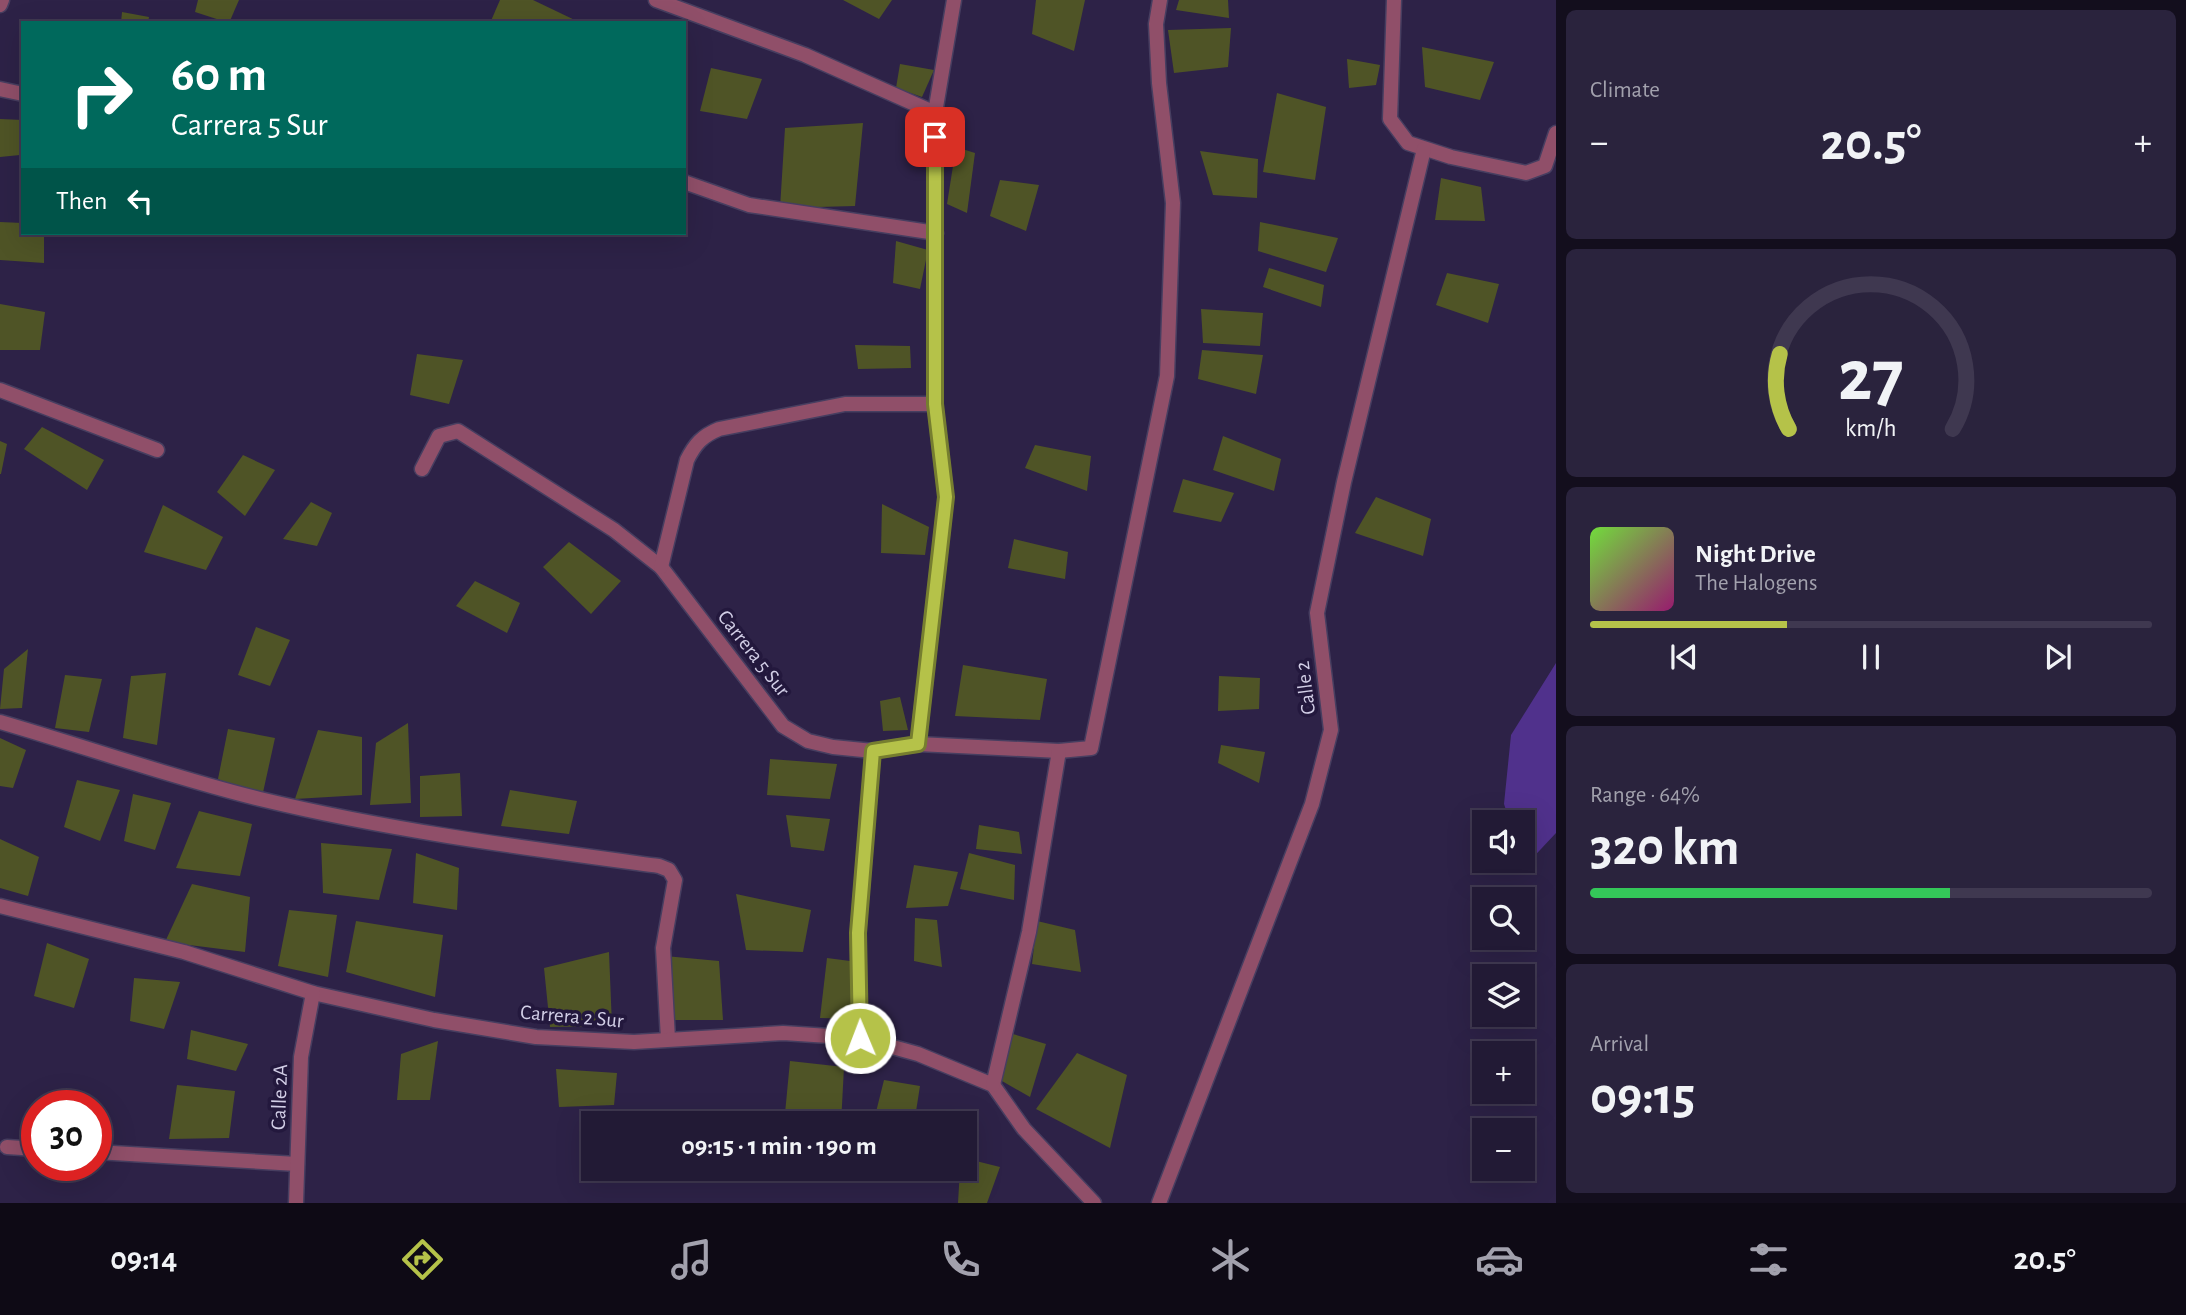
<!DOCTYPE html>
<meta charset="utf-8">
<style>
:root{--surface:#221a35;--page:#2a233d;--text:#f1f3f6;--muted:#a2a1ad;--line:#3f3850;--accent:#b5c249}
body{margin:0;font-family:"Alegreya Sans",sans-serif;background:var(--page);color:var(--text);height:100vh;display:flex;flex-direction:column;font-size:26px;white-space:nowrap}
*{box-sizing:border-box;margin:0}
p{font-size:23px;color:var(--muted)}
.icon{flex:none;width:38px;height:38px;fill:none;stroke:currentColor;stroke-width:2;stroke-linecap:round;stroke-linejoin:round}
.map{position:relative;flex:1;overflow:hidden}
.sheet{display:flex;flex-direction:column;gap:10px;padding:10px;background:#130e1d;width:630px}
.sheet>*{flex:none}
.top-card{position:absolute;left:21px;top:21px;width:665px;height:214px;border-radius:0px;box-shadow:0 7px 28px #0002,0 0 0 2px var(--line);background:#00695c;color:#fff;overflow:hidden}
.buttons{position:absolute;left:1472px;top:810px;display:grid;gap:14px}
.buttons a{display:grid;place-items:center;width:63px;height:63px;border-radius:0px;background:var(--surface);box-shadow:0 7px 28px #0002,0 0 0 2px var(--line);font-size:35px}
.speed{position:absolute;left:21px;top:1090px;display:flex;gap:14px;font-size:35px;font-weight:700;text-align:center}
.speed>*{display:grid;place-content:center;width:91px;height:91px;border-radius:50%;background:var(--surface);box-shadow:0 7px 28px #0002,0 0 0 2px var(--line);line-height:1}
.speed .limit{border:10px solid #d22;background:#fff;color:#111}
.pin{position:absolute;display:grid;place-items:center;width:60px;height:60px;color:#fff;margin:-30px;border-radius:14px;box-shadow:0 4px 10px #0006}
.me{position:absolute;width:77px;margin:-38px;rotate:359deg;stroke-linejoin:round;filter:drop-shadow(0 0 5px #0008)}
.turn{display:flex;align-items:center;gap:24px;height:147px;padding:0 35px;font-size:32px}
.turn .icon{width:91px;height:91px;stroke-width:2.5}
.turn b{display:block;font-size:49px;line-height:60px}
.then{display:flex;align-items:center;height:66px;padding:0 35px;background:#0003;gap:14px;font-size:26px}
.big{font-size:52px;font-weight:700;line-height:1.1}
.sheet .tile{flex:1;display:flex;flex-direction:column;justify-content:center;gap:10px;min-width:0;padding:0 24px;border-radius:10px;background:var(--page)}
.sheet .dial{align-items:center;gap:0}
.dial svg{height:182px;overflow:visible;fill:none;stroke:var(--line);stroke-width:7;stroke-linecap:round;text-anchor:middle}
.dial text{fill:var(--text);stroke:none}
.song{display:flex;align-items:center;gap:21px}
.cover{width:84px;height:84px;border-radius:10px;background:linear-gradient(135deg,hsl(100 70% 55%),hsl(320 70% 35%))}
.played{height:7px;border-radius:4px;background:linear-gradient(90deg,var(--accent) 35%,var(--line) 35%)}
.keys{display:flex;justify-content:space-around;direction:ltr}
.heat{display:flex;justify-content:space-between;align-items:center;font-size:38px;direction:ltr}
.charge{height:10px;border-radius:5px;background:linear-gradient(90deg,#34c759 64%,var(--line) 0)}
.trip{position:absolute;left:581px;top:1111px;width:396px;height:70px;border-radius:0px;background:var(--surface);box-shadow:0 7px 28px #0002,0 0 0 2px var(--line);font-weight:700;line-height:70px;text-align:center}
.tabs{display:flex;height:112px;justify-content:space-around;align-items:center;background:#0e0a15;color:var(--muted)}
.tabs .icon{width:49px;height:49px}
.tabs .on{color:var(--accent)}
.tabs b{font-size:32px;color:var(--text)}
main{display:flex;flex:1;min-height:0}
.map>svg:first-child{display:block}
.water{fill:#50318c}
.building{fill:#4f5426}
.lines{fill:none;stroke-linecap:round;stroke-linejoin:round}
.street-casing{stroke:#473e60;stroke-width:17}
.street{stroke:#904f69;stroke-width:14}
.route-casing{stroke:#767e2f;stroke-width:18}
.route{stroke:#b5c249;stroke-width:12}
.labels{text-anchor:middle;stroke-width:7;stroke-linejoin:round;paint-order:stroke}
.street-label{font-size:21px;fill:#d2cee6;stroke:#23183d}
</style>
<main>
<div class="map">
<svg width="1556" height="1203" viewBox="0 0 1556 1203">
<rect width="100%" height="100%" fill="#2d2247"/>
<path class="water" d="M 1556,663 L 1556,833 L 1525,866 L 1522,822 L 1510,822 L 1504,804 L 1511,735 Z"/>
<g class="building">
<path d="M 198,0 L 239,0 L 229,23 L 195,12 Z"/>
<path d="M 500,0 L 533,0 L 581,23 L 490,23 Z"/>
<path d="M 843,0 L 892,0 L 879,19 Z"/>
<path d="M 1036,0 L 1085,0 L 1074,51 L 1032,34 Z"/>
<path d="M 1179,0 L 1228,0 L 1229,18 L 1176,10 Z"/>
<path d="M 122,12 L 149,17 L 148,23 L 121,23 Z"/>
<path d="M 1231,28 L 1228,67 L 1174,73 L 1168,30 Z"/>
<path d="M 1422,47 L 1494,62 L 1480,100 L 1425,87 Z"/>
<path d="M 1347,59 L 1380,65 L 1376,85 L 1349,88 Z"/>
<path d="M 900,64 L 934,70 L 922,97 L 896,88 Z"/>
<path d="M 711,68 L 762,79 L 747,119 L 700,111 Z"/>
<path d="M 1277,93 L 1326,107 L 1315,180 L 1263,172 Z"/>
<path d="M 0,119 L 23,120 L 23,150 L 20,155 L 0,157 Z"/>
<path d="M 863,123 L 855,206 L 780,208 L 785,128 Z"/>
<path d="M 956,147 L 975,153 L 967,213 L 947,204 Z"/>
<path d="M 1200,151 L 1258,159 L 1257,198 L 1213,195 Z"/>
<path d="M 1441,178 L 1481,187 L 1485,221 L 1435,220 Z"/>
<path d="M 1000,180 L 1039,185 L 1026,231 L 990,216 Z"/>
<path d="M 0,222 L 23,223 L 23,233 L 44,233 L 44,263 L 0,260 Z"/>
<path d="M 1260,222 L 1338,238 L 1326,272 L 1258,251 Z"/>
<path d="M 896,241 L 928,250 L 920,289 L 893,283 Z"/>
<path d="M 1269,268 L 1324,285 L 1321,307 L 1263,287 Z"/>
<path d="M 1447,273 L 1499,284 L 1488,323 L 1436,305 Z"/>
<path d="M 0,304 L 45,312 L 40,350 L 0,350 Z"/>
<path d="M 1201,309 L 1263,313 L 1260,346 L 1203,343 Z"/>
<path d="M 855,345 L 910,346 L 911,368 L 858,369 Z"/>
<path d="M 1202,350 L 1263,355 L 1256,394 L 1198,379 Z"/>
<path d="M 417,354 L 463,360 L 449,404 L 410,395 Z"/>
<path d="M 42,427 L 104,460 L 87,490 L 24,449 Z"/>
<path d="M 1223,436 L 1281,459 L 1274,491 L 1213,470 Z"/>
<path d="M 0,441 L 7,444 L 1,474 L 0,474 Z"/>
<path d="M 1035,445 L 1091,456 L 1087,491 L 1025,468 Z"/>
<path d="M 243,455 L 275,470 L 245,516 L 217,492 Z"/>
<path d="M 1183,479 L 1234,493 L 1221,522 L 1173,512 Z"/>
<path d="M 1376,497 L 1431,519 L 1423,556 L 1355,533 Z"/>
<path d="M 311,502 L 332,513 L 317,546 L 283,539 Z"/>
<path d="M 882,504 L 929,527 L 925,555 L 881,553 Z"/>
<path d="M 163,505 L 223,537 L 206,570 L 144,552 Z"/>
<path d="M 1014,539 L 1068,552 L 1065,579 L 1008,568 Z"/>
<path d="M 569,542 L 621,581 L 591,614 L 543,567 Z"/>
<path d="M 475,581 L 520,603 L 507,633 L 456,606 Z"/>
<path d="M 256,627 L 290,640 L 270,686 L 238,675 Z"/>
<path d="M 28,649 L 22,708 L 0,709 L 4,669 Z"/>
<path d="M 963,665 L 1047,679 L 1040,720 L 955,716 Z"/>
<path d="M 166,673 L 157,745 L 123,738 L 131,676 Z"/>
<path d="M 65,675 L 102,679 L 89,732 L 55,728 Z"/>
<path d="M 1219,676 L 1260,678 L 1259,709 L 1218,711 Z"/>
<path d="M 900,697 L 908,730 L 883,731 L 880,701 Z"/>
<path d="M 408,723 L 411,803 L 370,805 L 376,743 Z"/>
<path d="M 228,729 L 275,738 L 262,797 L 218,779 Z"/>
<path d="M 318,730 L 362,737 L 362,795 L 295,799 Z"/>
<path d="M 0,738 L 26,750 L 13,788 L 0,786 Z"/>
<path d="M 1221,745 L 1265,752 L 1259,783 L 1218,763 Z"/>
<path d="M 770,759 L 837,764 L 830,799 L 767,795 Z"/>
<path d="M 460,773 L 462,816 L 420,817 L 420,776 Z"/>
<path d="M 77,780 L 120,790 L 100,841 L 64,827 Z"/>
<path d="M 510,790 L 577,801 L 569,834 L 501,826 Z"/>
<path d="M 133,794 L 171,803 L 155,850 L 124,841 Z"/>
<path d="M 199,811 L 252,824 L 240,876 L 176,868 Z"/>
<path d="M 786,815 L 830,819 L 824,851 L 791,847 Z"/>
<path d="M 979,825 L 1019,832 L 1022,854 L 976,849 Z"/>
<path d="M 0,839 L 39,857 L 28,896 L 0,888 Z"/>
<path d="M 321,843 L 392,849 L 379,900 L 323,893 Z"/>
<path d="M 416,853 L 459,868 L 457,910 L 413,903 Z"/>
<path d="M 969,853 L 1015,865 L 1014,900 L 960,889 Z"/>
<path d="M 914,865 L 958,872 L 948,906 L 906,908 Z"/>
<path d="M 192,884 L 250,897 L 245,952 L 165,942 Z"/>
<path d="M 736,894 L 811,910 L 803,952 L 746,950 Z"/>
<path d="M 289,910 L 337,915 L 328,977 L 278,966 Z"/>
<path d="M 915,918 L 937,920 L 942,967 L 914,961 Z"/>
<path d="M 356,921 L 443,935 L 435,997 L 346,972 Z"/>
<path d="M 1037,921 L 1075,930 L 1081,972 L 1032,964 Z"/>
<path d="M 47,943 L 89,959 L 74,1008 L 34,996 Z"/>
<path d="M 609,952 L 612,1026 L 550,1027 L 544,968 Z"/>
<path d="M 665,956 L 719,961 L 723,1020 L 673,1020 Z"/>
<path d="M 827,958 L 850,961 L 858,1019 L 820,1018 Z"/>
<path d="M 134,978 L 180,982 L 164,1029 L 130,1021 Z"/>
<path d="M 191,1030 L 248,1044 L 236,1071 L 187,1059 Z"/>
<path d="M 1006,1032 L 1046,1044 L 1030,1097 L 995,1077 Z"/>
<path d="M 438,1041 L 430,1100 L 397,1100 L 401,1054 Z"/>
<path d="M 1077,1053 L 1127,1075 L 1110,1148 L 1036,1109 Z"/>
<path d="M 790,1061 L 844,1067 L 841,1124 L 784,1124 Z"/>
<path d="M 556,1069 L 617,1073 L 614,1105 L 559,1107 Z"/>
<path d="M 884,1080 L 920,1086 L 914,1124 L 873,1124 Z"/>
<path d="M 177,1085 L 235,1091 L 229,1138 L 169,1139 Z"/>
<path d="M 964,1158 L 1000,1167 L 987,1203 L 958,1203 L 960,1169 L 964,1169 Z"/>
</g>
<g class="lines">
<g class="street-casing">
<g id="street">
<path d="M 656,0 L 805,55 L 935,113"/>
<path d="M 1394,0 L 1390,119 L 1408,143 L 1451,157 L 1526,173 L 1545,166 L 1556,133"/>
<path d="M 0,5 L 2,0"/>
<path d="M 0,89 L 23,94"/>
<path d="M 684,182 L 749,205 L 936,233"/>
<path d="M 0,390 L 157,450"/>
<path d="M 422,469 L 439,436 L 458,431 L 614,530 L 661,567 L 783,726 L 808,741 L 833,747 L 873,751 L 918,744 L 1059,751 L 1091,748 L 1167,376 L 1173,203 L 1159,83 L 1156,24 L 1160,0"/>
<path d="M 661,567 L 687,460 C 695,444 702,436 719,429 L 845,404 L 935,404"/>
<path d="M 0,722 C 86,747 174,778 260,799 C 392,831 525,848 659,866 L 669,870 L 675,880 L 663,948 L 668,1039"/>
<path d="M 918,744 L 946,497 L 935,404 L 935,113 L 954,0"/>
<path d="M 0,906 L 184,952 L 313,993 L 434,1020 L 536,1037 L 634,1042 L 783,1033 L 860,1038 L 918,1054 L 993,1085 L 1024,1129 L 1094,1203"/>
<path d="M 860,1038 L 858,933 L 873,751"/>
<path d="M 993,1085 L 1029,932 L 1059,751"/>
<path d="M 7,1147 L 37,1149"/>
<path d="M 96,1152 L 297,1164"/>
<path d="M 296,1203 L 301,1057 L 313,993"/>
<path d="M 1159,1203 L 1312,804 L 1331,730 L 1317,613 L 1344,482 L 1424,149"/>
</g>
</g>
<use href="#street" class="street"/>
</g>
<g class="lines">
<g class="route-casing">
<path id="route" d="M 860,1038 L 858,933 L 873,751 L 918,744 L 946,497 L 935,404 L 935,137"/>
</g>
<use href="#route" class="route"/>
</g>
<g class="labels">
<g class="street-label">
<text transform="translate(754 653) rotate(52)" y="7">Carrera 5 Sur</text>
<text transform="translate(1305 688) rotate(-97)" y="7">Calle 2</text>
<text transform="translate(572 1016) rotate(5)" y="7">Carrera 2 Sur</text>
<text transform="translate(279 1097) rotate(-88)" y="7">Calle 2A</text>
</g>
</g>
</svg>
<div class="buttons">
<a><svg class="icon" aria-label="sound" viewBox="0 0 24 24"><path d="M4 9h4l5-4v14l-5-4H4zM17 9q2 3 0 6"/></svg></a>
<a><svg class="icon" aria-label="search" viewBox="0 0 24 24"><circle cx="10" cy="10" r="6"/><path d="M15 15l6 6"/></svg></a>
<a><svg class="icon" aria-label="layers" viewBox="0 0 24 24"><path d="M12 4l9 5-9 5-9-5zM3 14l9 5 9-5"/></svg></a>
<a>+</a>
<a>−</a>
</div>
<div class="speed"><div class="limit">30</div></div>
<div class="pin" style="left:935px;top:137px;background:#d93025"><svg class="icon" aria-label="arrive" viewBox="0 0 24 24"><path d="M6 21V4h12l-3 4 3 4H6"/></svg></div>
<svg class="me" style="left:860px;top:1038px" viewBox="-20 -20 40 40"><circle r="17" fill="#b5c249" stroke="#fff" stroke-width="3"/><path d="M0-11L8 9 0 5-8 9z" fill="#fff"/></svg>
<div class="trip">09:15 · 1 min · 190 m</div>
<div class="top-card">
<div class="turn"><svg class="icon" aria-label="right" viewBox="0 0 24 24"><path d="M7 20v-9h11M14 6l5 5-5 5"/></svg><div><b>60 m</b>Carrera 5 Sur</div></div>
<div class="then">Then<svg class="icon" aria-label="left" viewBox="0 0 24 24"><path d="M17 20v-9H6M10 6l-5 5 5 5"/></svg></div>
</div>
</div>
<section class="sheet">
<div class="tile"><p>Climate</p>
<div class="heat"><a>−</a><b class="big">20.5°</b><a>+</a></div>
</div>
<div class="tile dial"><svg viewBox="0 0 100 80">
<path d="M14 69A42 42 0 1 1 86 69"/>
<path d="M14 69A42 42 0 0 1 10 36" stroke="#b5c249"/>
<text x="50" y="56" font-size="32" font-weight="700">27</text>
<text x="50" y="72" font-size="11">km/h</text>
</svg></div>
<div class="tile">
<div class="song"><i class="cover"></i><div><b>Night Drive</b><p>The Halogens</p></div></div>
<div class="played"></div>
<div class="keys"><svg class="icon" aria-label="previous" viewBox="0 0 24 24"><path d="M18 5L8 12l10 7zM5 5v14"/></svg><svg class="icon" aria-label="pause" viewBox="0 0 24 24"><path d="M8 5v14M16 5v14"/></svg><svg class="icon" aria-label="next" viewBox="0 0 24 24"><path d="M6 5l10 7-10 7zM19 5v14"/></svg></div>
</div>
<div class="tile"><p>Range · 64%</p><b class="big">320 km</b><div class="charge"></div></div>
<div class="tile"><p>Arrival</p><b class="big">09:15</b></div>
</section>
</main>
<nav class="tabs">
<b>09:14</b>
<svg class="icon on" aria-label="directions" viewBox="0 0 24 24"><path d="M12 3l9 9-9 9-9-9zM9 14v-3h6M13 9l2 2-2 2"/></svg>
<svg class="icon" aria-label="music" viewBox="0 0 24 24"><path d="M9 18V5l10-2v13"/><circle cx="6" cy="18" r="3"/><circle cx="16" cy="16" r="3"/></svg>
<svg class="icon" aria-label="phone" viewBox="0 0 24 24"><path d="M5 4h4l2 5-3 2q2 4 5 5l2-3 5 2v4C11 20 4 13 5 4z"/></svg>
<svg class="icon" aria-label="climate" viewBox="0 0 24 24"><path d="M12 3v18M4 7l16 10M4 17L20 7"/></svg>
<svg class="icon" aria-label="car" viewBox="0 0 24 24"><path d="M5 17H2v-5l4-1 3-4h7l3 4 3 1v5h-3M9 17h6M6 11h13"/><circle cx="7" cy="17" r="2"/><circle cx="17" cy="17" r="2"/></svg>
<svg class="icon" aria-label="filters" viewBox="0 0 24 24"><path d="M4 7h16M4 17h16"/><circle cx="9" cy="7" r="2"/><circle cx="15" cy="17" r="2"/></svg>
<b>20.5°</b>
</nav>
